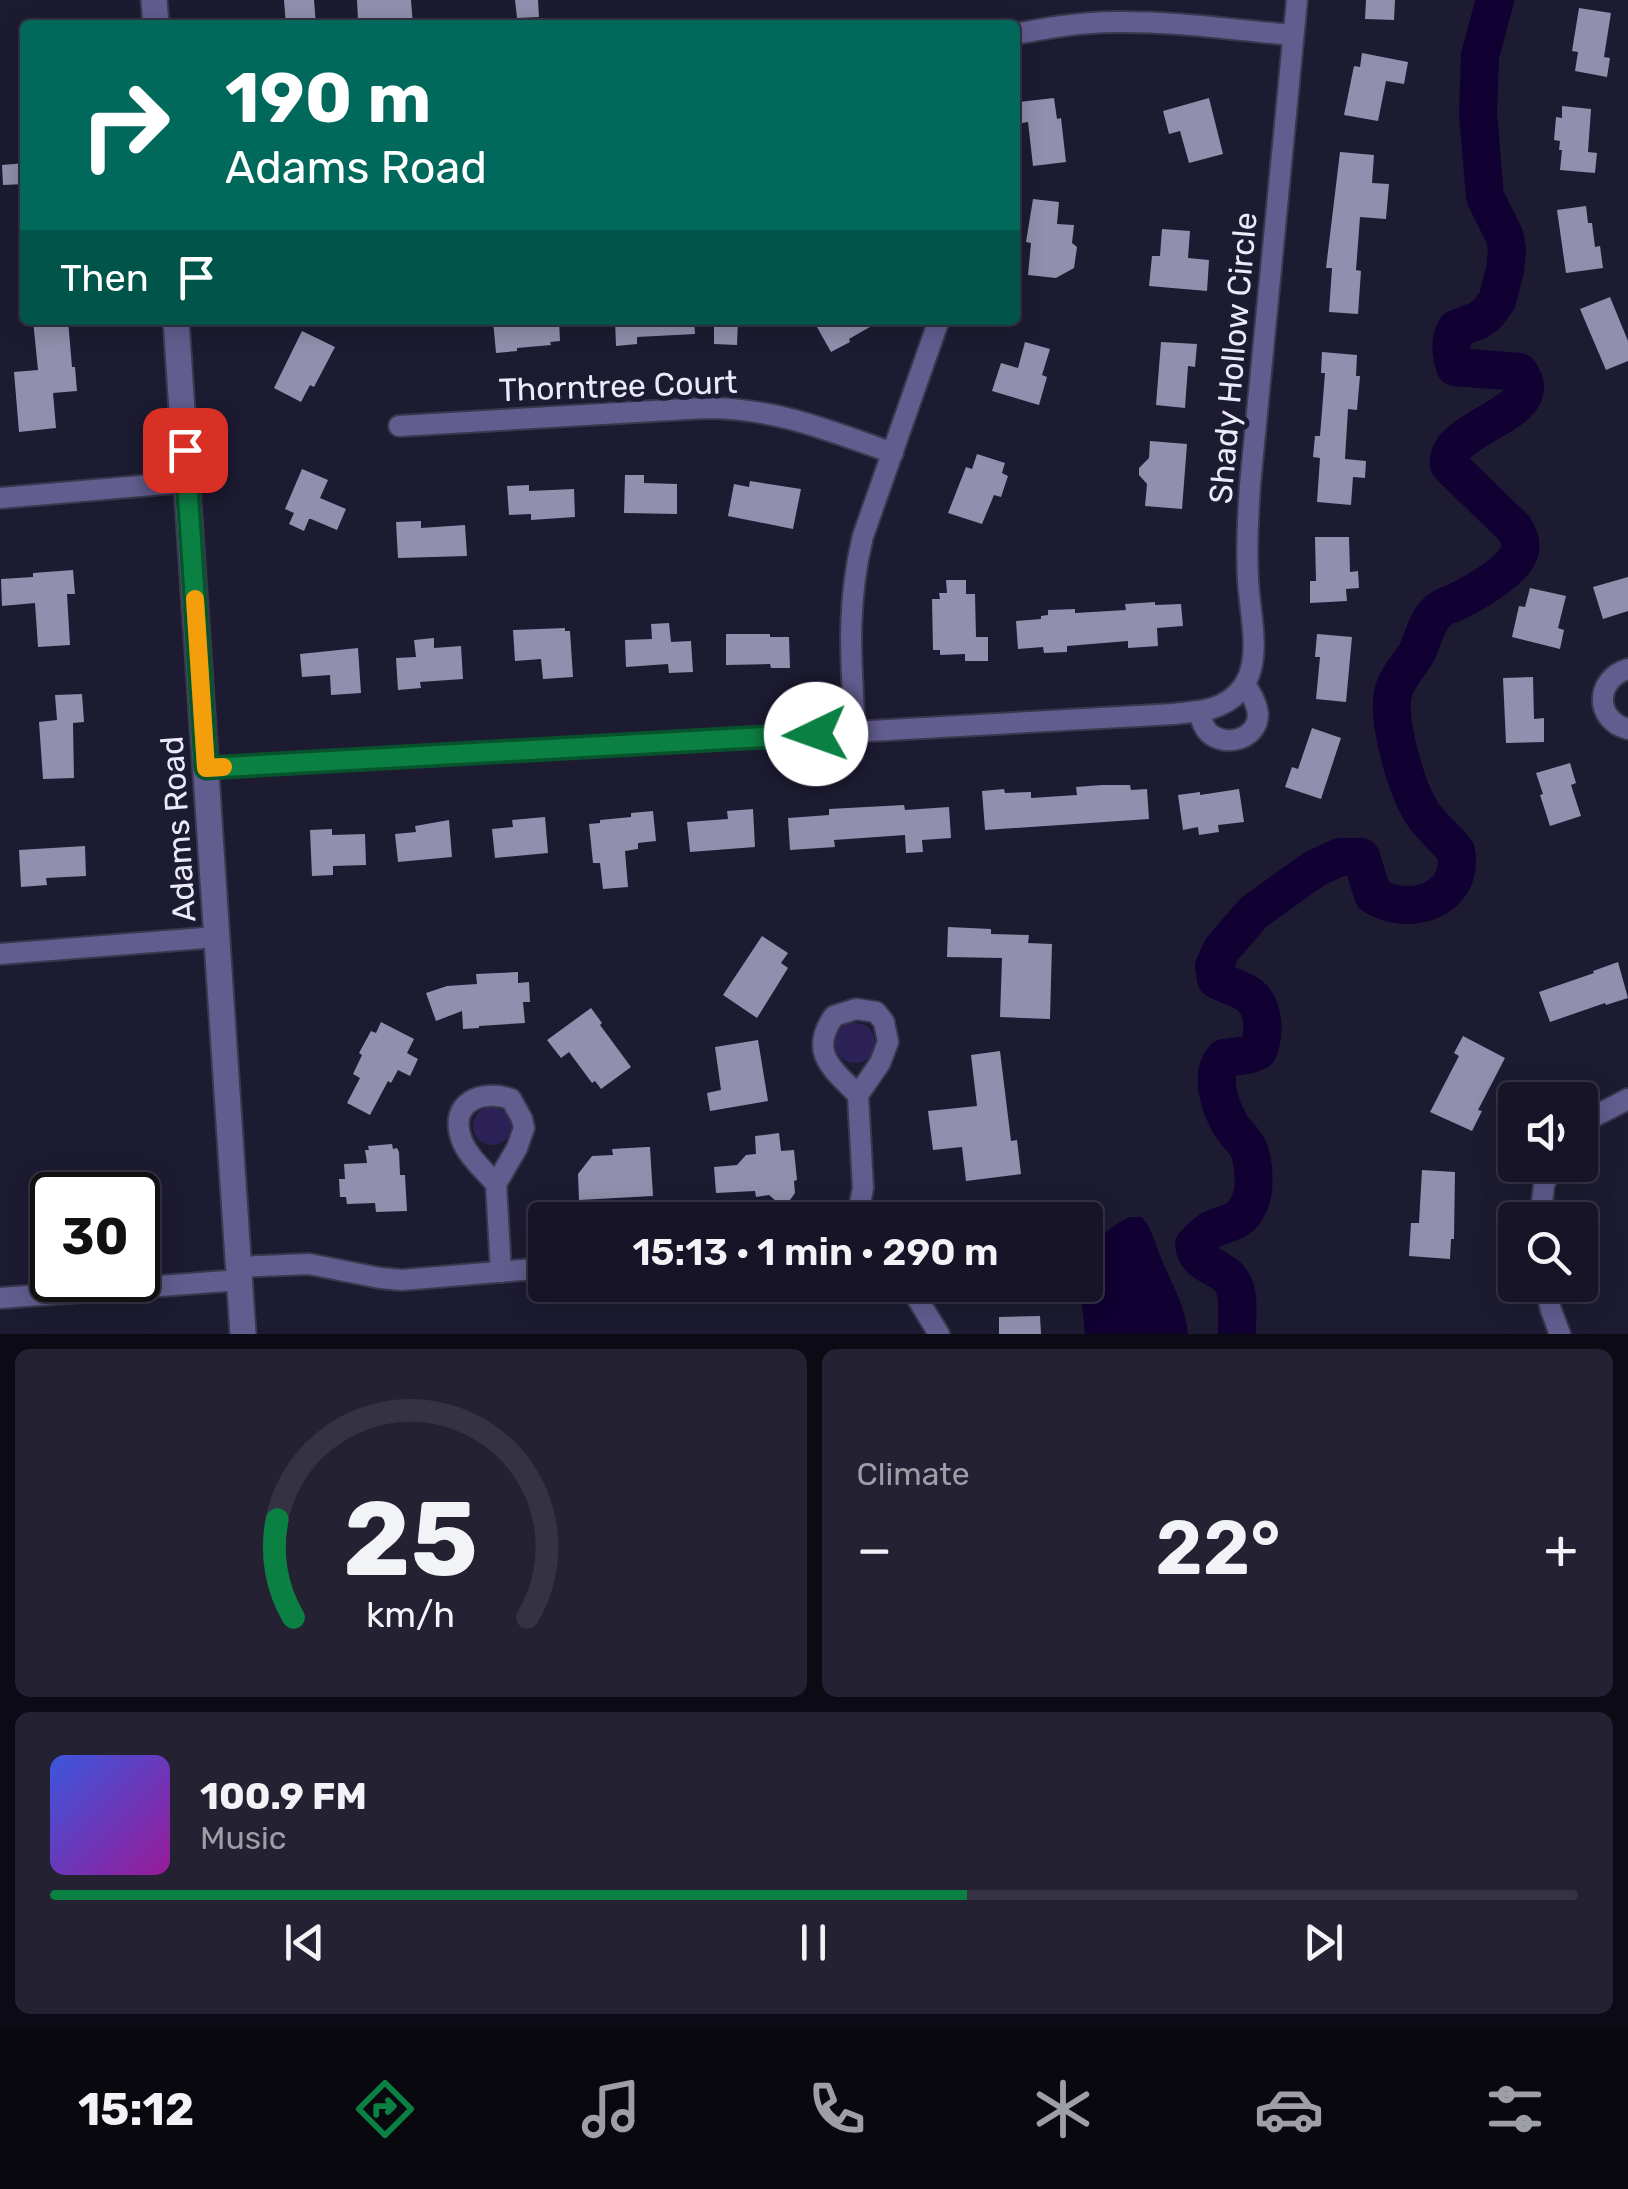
<!DOCTYPE html>
<meta charset="utf-8">
<style>
:root{--surface:#161426;--page:#232132;--text:#f1f3f6;--muted:#9e9ea7;--line:#353343;--accent:#0b8043}
body{margin:0;font-family:Rubik,sans-serif;background:var(--page);color:var(--text);height:100vh;display:flex;flex-direction:column;font-size:38px;white-space:nowrap}
*{box-sizing:border-box;margin:0}
p{font-size:32px;color:var(--muted)}
.icon{flex:none;width:55px;height:55px;fill:none;stroke:currentColor;stroke-width:2;stroke-linecap:round;stroke-linejoin:round}
.map{position:relative;height:1334px;overflow:hidden}
.side{display:flex;flex-direction:column;gap:15px;padding:15px;background:#0c0b15;flex:1}
.side>*{flex:none}
.top-card{position:absolute;left:20px;top:20px;width:1000px;height:305px;border-radius:10px;box-shadow:0 5px 25px #0003,0 0 0 2px var(--line);background:#00695c;color:#fff;overflow:hidden}
.buttons{position:absolute;left:1498px;top:1082px;display:grid;gap:20px}
.buttons a{display:grid;place-items:center;width:100px;height:100px;border-radius:10px;background:var(--surface);box-shadow:0 5px 25px #0003,0 0 0 2px var(--line);font-size:50px}
.speed{position:absolute;left:30px;top:1172px;display:flex;gap:20px;font-size:50px;font-weight:700;text-align:center}
.speed>*{display:grid;place-content:center;width:130px;height:130px;border-radius:50%;background:var(--surface);box-shadow:0 5px 25px #0003,0 0 0 2px var(--line);line-height:1}
.speed .limit{border:5px solid #111;border-radius:15px;background:#fff;color:#111}
.pin{position:absolute;display:grid;place-items:center;width:85px;height:85px;color:#fff;margin:-42px;border-radius:20px;box-shadow:0 5px 15px #0006}
.me{position:absolute;width:110px;margin:-55px;rotate:267deg;stroke-linejoin:round;filter:drop-shadow(0 0 8px #0008)}
.turn{display:flex;align-items:center;gap:35px;height:210px;padding:0 40px;font-size:45px}
.turn .icon{width:130px;height:130px;stroke-width:2.5}
.turn b{display:block;font-size:70px;line-height:85px}
.then{display:flex;align-items:center;height:95px;padding:0 40px;background:#0003;gap:20px;font-size:38px}
.big{font-size:75px;font-weight:600;line-height:1.1}
.side .card{flex:1;display:flex;flex-direction:column;justify-content:center;gap:15px;min-width:0;padding:0 35px;border-radius:15px;background:var(--page)}
.side .dial{align-items:center;gap:0}
.dial svg{height:260px;overflow:visible;fill:none;stroke:var(--line);stroke-width:7;stroke-linecap:round;text-anchor:middle}
.dial text{fill:var(--text);stroke:none}
.song{display:flex;align-items:center;gap:30px}
.cover{width:120px;height:120px;border-radius:15px;background:linear-gradient(135deg,hsl(230 70% 55%),hsl(300 70% 35%))}
.played{height:10px;border-radius:5px;background:linear-gradient(90deg,var(--accent) 60%,var(--line) 60%)}
.keys{display:flex;justify-content:space-around;direction:ltr}
.heat{display:flex;justify-content:space-between;align-items:center;font-size:55px;direction:ltr}
.side .tiles{flex:1;display:grid;gap:15px;grid-template-columns:1fr 1fr}
.card:last-child{grid-column:span 2}
.trip{position:absolute;left:528px;top:1202px;width:575px;height:100px;border-radius:10px;background:var(--surface);box-shadow:0 5px 25px #0003,0 0 0 2px var(--line);font-weight:600;line-height:100px;text-align:center}
.tabs{display:flex;height:160px;justify-content:space-around;align-items:center;background:#09080f;color:var(--muted)}
.tabs .icon{width:70px;height:70px}
.tabs .current{color:var(--accent)}
.tabs b{font-size:45px;color:var(--text)}
.map>svg:first-child{display:block}
.green{fill:#2c2258}
.water{fill:#100132}
.lines{fill:none;stroke-linecap:round;stroke-linejoin:round}
.river{stroke:#100132;stroke-width:38}
.building{fill:#908fad}
.minor-casing{stroke:#3a384e;stroke-width:24}
.tertiary-casing{stroke:#3a384e;stroke-width:29}
.minor{stroke:#625d8f;stroke-width:20}
.tertiary{stroke:#625d8f;stroke-width:25}
.route-casing{stroke:#07532c;stroke-width:25}
.route{stroke:#0b8043;stroke-width:18}
.slow{stroke:#f59e0b;stroke-width:18}
.labels{text-anchor:middle;stroke-width:10;stroke-linejoin:round;paint-order:stroke}
.street-label{font-size:32px;fill:#ebeafb;stroke:#1d1b32}
</style>
<div class="map">
<svg width="1628" height="1334" viewBox="0 0 1628 1334">
<rect width="100%" height="100%" fill="#1d1b32"/>
<g class="green">
<circle cx="855" cy="1043" r="20"/>
<circle cx="492" cy="1126" r="19"/>
</g>
<path class="water" d="M 1130,1217 L 1142,1217 C 1153,1231 1156,1247 1163,1263 C 1174,1288 1185,1306 1188,1334 L 1085,1334 L 1080,1285 L 1085,1285 C 1085,1277 1084,1266 1087,1259 C 1094,1241 1113,1224 1130,1217 Z"/>
<g class="lines">
<path class="river" d="M 1237,1334 C 1236,1317 1242,1292 1229,1278 C 1217,1265 1197,1265 1194,1245 C 1199,1240 1205,1233 1211,1230 C 1227,1221 1240,1225 1249,1204 C 1256,1190 1254,1164 1249,1150 C 1245,1140 1235,1133 1230,1124 C 1220,1106 1209,1075 1224,1058 L 1247,1055 L 1258,1051 C 1265,1034 1265,1006 1248,994 C 1238,988 1226,985 1216,979 L 1214,966 L 1222,949 L 1254,912 L 1314,869 L 1340,857 L 1361,857 L 1373,895 C 1409,918 1465,900 1456,851 C 1446,839 1434,829 1425,817 C 1407,793 1387,722 1393,693 C 1397,677 1408,667 1416,654 C 1423,641 1426,623 1436,613 C 1441,607 1449,605 1456,602 C 1474,593 1515,571 1520,550 C 1522,542 1518,536 1515,529 L 1449,465 C 1444,425 1551,415 1519,372 L 1455,367 C 1451,354 1449,342 1456,329 L 1479,320 L 1487,314 L 1497,301 L 1505,270 L 1507,249 L 1505,237 L 1485,197 L 1478,114 L 1480,56 L 1495,0"/>
</g>
<g class="building">
<path d="M 284,0 L 314,0 L 316,25 L 286,25 Z"/>
<path d="M 357,0 L 411,0 L 413,25 L 391,25 L 390,18 L 358,20 Z"/>
<path d="M 515,0 L 538,0 L 539,17 L 517,18 Z"/>
<path d="M 1366,0 L 1395,0 L 1394,20 L 1365,19 Z"/>
<path d="M 1579,8 L 1611,13 L 1604,57 L 1610,58 L 1607,77 L 1575,71 L 1578,52 L 1572,51 Z"/>
<path d="M 1362,53 L 1408,62 L 1404,84 L 1386,81 L 1378,121 L 1344,115 L 1354,66 L 1360,67 Z"/>
<path d="M 1054,98 L 1057,119 L 1061,118 L 1066,162 L 1033,166 L 1028,122 L 1022,123 L 1019,102 Z"/>
<path d="M 1209,98 L 1223,154 L 1189,163 L 1180,131 L 1169,134 L 1163,111 Z"/>
<path d="M 1562,106 L 1591,109 L 1588,152 L 1597,153 L 1595,173 L 1560,170 L 1562,150 L 1559,150 L 1560,141 L 1554,140 L 1556,117 L 1562,118 Z"/>
<path d="M 1340,152 L 1374,155 L 1372,183 L 1389,184 L 1386,219 L 1360,217 L 1356,270 L 1361,271 L 1358,314 L 1329,312 L 1332,268 L 1326,268 Z"/>
<path d="M 25,163 L 25,184 L 3,185 L 2,165 Z"/>
<path d="M 1033,199 L 1059,202 L 1057,224 L 1074,225 L 1072,243 L 1077,247 L 1074,268 L 1056,278 L 1028,275 L 1031,243 L 1026,242 Z"/>
<path d="M 1586,206 L 1588,223 L 1592,223 L 1595,247 L 1600,246 L 1603,268 L 1566,273 L 1557,210 Z"/>
<path d="M 1162,229 L 1190,231 L 1188,258 L 1209,260 L 1207,291 L 1149,286 L 1152,256 L 1160,256 Z"/>
<path d="M 1610,297 L 1628,341 L 1628,361 L 1606,370 L 1580,309 Z"/>
<path d="M 33,320 L 68,320 L 72,367 L 75,367 L 77,391 L 53,393 L 56,428 L 19,432 L 14,372 L 38,370 Z"/>
<path d="M 493,320 L 559,320 L 560,341 L 550,342 L 551,345 L 517,348 L 517,351 L 496,353 Z"/>
<path d="M 615,320 L 694,320 L 695,334 L 637,337 L 637,344 L 616,346 Z"/>
<path d="M 714,320 L 738,320 L 737,345 L 714,344 Z"/>
<path d="M 813,320 L 882,320 L 849,339 L 850,342 L 831,352 Z"/>
<path d="M 302,331 L 335,347 L 314,387 L 310,385 L 301,402 L 274,388 Z"/>
<path d="M 1025,342 L 1050,349 L 1042,375 L 1047,377 L 1039,405 L 992,391 L 1001,363 L 1018,368 Z"/>
<path d="M 1161,342 L 1197,344 L 1195,367 L 1188,366 L 1185,408 L 1156,405 Z"/>
<path d="M 1322,352 L 1357,355 L 1356,376 L 1360,376 L 1357,410 L 1348,409 L 1345,459 L 1366,461 L 1365,478 L 1353,477 L 1351,505 L 1317,502 L 1320,458 L 1313,457 L 1315,436 L 1320,436 L 1325,373 L 1321,373 Z"/>
<path d="M 1150,441 L 1187,444 L 1182,509 L 1145,506 L 1147,484 L 1139,475 L 1139,468 L 1149,458 Z"/>
<path d="M 977,454 L 1005,463 L 1002,473 L 1008,476 L 1001,497 L 994,495 L 982,524 L 948,513 L 966,467 L 972,469 Z"/>
<path d="M 302,469 L 328,480 L 320,498 L 346,509 L 337,530 L 311,519 L 309,519 L 304,531 L 289,524 L 294,513 L 285,509 Z"/>
<path d="M 625,475 L 644,475 L 644,483 L 677,484 L 677,514 L 624,513 Z"/>
<path d="M 750,481 L 801,489 L 793,529 L 728,516 L 734,484 L 749,487 Z"/>
<path d="M 529,485 L 529,491 L 574,489 L 575,517 L 531,520 L 531,514 L 509,515 L 507,486 Z"/>
<path d="M 421,521 L 421,528 L 465,525 L 467,556 L 398,558 L 396,522 Z"/>
<path d="M 1315,537 L 1349,537 L 1350,572 L 1358,571 L 1359,588 L 1346,589 L 1347,601 L 1310,603 L 1310,581 L 1316,581 Z"/>
<path d="M 73,570 L 75,594 L 67,594 L 70,645 L 38,647 L 35,603 L 2,606 L 1,579 L 33,577 L 33,573 Z"/>
<path d="M 1628,577 L 1628,611 L 1603,619 L 1593,587 Z"/>
<path d="M 946,580 L 966,580 L 966,594 L 975,594 L 976,637 L 988,637 L 988,661 L 965,661 L 965,654 L 940,655 L 940,650 L 933,650 L 932,599 L 940,599 L 939,593 L 947,593 Z"/>
<path d="M 1530,588 L 1566,596 L 1558,628 L 1564,630 L 1560,649 L 1512,637 L 1519,606 L 1525,607 Z"/>
<path d="M 1155,602 L 1155,605 L 1181,604 L 1183,626 L 1157,628 L 1158,646 L 1128,648 L 1128,641 L 1067,646 L 1067,652 L 1044,653 L 1043,647 L 1018,649 L 1016,621 L 1041,619 L 1041,616 L 1048,615 L 1048,610 L 1075,609 L 1075,613 L 1126,610 L 1125,604 Z"/>
<path d="M 669,623 L 671,642 L 691,641 L 693,672 L 669,673 L 668,664 L 626,667 L 625,640 L 652,639 L 651,624 Z"/>
<path d="M 565,628 L 565,631 L 570,631 L 573,677 L 543,679 L 541,659 L 515,661 L 513,630 Z"/>
<path d="M 726,634 L 770,634 L 770,637 L 789,637 L 790,668 L 771,668 L 770,664 L 726,665 Z"/>
<path d="M 1317,634 L 1352,637 L 1346,702 L 1316,699 L 1320,657 L 1315,657 Z"/>
<path d="M 434,638 L 434,648 L 461,646 L 463,679 L 420,682 L 421,688 L 398,690 L 396,658 L 416,657 L 414,640 Z"/>
<path d="M 358,648 L 361,693 L 331,695 L 330,675 L 302,677 L 300,654 Z"/>
<path d="M 1533,677 L 1534,719 L 1544,718 L 1544,742 L 1506,743 L 1503,678 Z"/>
<path d="M 82,694 L 84,722 L 73,723 L 74,778 L 43,779 L 39,722 L 57,720 L 55,695 Z"/>
<path d="M 1312,728 L 1341,738 L 1321,799 L 1285,787 L 1292,767 L 1298,769 Z"/>
<path d="M 1570,763 L 1576,783 L 1571,785 L 1581,816 L 1550,826 L 1540,795 L 1543,794 L 1536,773 Z"/>
<path d="M 1102,785 L 1130,785 L 1131,790 L 1147,789 L 1149,819 L 985,830 L 982,791 L 1004,789 L 1005,793 L 1031,792 L 1031,798 L 1077,795 L 1076,787 Z"/>
<path d="M 1239,789 L 1244,822 L 1218,825 L 1219,832 L 1199,835 L 1198,827 L 1183,830 L 1178,795 L 1200,792 L 1200,795 Z"/>
<path d="M 904,805 L 905,810 L 949,807 L 951,838 L 922,840 L 923,852 L 906,853 L 905,835 L 834,840 L 835,847 L 790,850 L 788,818 L 829,815 L 829,809 Z"/>
<path d="M 753,809 L 755,847 L 690,852 L 687,822 L 728,819 L 727,811 Z"/>
<path d="M 653,811 L 656,841 L 638,843 L 638,849 L 625,851 L 628,887 L 603,889 L 600,863 L 593,863 L 589,824 L 600,823 L 600,820 L 631,817 L 631,813 Z"/>
<path d="M 545,817 L 548,853 L 495,858 L 492,829 L 513,827 L 512,820 Z"/>
<path d="M 449,820 L 452,857 L 398,862 L 395,834 L 416,832 L 415,826 Z"/>
<path d="M 332,829 L 332,835 L 365,834 L 366,865 L 333,866 L 333,875 L 312,876 L 310,830 Z"/>
<path d="M 85,846 L 86,876 L 46,878 L 47,885 L 21,887 L 19,850 Z"/>
<path d="M 948,927 L 991,929 L 991,934 L 1029,935 L 1028,943 L 1052,944 L 1050,1019 L 1000,1017 L 1002,958 L 947,957 Z"/>
<path d="M 762,936 L 788,953 L 781,963 L 788,968 L 757,1018 L 723,995 Z"/>
<path d="M 1618,962 L 1628,998 L 1606,1005 L 1605,1003 L 1550,1022 L 1539,992 L 1594,973 L 1593,971 Z"/>
<path d="M 518,972 L 518,983 L 529,982 L 530,1002 L 523,1002 L 525,1023 L 479,1026 L 479,1028 L 463,1029 L 462,1011 L 436,1021 L 426,993 L 447,986 L 477,984 L 476,974 Z"/>
<path d="M 591,1008 L 602,1023 L 600,1025 L 631,1067 L 601,1089 L 595,1081 L 592,1083 L 569,1052 L 561,1058 L 547,1040 Z"/>
<path d="M 381,1022 L 414,1039 L 407,1053 L 418,1059 L 410,1076 L 398,1070 L 391,1083 L 388,1081 L 370,1115 L 347,1103 L 360,1078 L 353,1074 L 362,1055 L 359,1053 L 371,1031 L 376,1033 Z"/>
<path d="M 1463,1036 L 1505,1058 L 1478,1110 L 1482,1111 L 1472,1131 L 1430,1112 L 1459,1056 L 1454,1053 Z"/>
<path d="M 758,1040 L 768,1101 L 710,1111 L 707,1093 L 721,1090 L 715,1047 Z"/>
<path d="M 1000,1051 L 1011,1141 L 1017,1140 L 1021,1174 L 966,1181 L 962,1147 L 933,1150 L 928,1111 L 977,1106 L 971,1055 Z"/>
<path d="M 779,1133 L 781,1151 L 794,1150 L 797,1180 L 794,1181 L 795,1193 L 790,1200 L 776,1201 L 769,1195 L 756,1197 L 755,1191 L 716,1193 L 714,1167 L 737,1165 L 746,1155 L 756,1154 L 755,1136 Z"/>
<path d="M 392,1144 L 393,1149 L 397,1148 L 399,1152 L 400,1175 L 405,1175 L 407,1211 L 376,1212 L 375,1203 L 347,1204 L 346,1197 L 340,1197 L 339,1179 L 345,1179 L 344,1164 L 367,1163 L 365,1150 L 369,1150 L 368,1146 Z"/>
<path d="M 647,1147 L 650,1147 L 653,1196 L 579,1200 L 578,1174 L 592,1156 L 613,1155 L 612,1149 Z"/>
<path d="M 1422,1170 L 1455,1172 L 1454,1239 L 1451,1239 L 1450,1259 L 1409,1256 L 1411,1223 L 1419,1223 Z"/>
<path d="M 1040,1316 L 1041,1334 L 999,1334 L 999,1317 Z"/>
</g>
<g class="lines">
<g class="minor-casing">
<g id="minor">
<path d="M 1015,34 C 1048,28 1081,22 1115,22 C 1174,21 1234,30 1293,35"/>
<path d="M 399,426 L 705,408 C 776,408 827,430 893,453"/>
<path d="M 0,498 L 187,482"/>
<path d="M 1628,669 C 1595,679 1594,720 1628,729"/>
<path d="M 1199,711 C 1201,719 1203,727 1209,733 C 1226,748 1258,739 1258,714 C 1257,703 1251,694 1245,684"/>
<path d="M 855,731 C 851,662 846,605 863,536 L 939,320"/>
<path d="M 206,768 L 1174,714 C 1187,712 1201,712 1213,708 C 1272,688 1250,625 1248,579 C 1246,547 1248,516 1250,485 L 1297,0"/>
<path d="M 0,954 L 217,937"/>
<path d="M 1580,1128 L 1593,1117 L 1628,1099"/>
<path d="M 496,1184 C 484,1170 467,1156 461,1138 C 449,1102 482,1089 511,1099 L 522,1119 L 524,1128 L 517,1148 L 496,1184 L 501,1272"/>
<path d="M 857,1220 L 863,1188 L 858,1095 L 880,1063 L 888,1042 L 884,1022 L 876,1012 L 856,1009 L 834,1016 C 808,1053 833,1069 858,1095"/>
<path d="M 1540,1220 L 1544,1185 L 1552,1165"/>
<path d="M 239,1267 L 309,1264 L 380,1278 L 402,1280 L 545,1268"/>
<path d="M 909,1285 L 939,1334"/>
<path d="M 1545,1285 L 1551,1310 L 1560,1334"/>
<path d="M 0,1298 L 240,1280"/>
</g>
</g>
<g class="tertiary-casing">
<g id="tertiary">
<path d="M 154,0 L 156,25"/>
<path d="M 176,320 L 243,1334"/>
</g>
</g>
<use href="#minor" class="minor"/>
<use href="#tertiary" class="tertiary"/>
</g>
<g class="lines">
<g class="route-casing">
<path id="route" d="M 185,450 L 206,768 L 816,734"/>
</g>
<use href="#route" class="route"/>
<path class="slow" d="M 195,599 L 206,768 L 223,767"/>
</g>
<g class="labels">
<g class="street-label">
<text transform="translate(1233 358) rotate(-85)" y="11">Shady Hollow Circle</text>
<text transform="translate(618 386) rotate(-2)" y="11">Thorntree Court</text>
<text transform="translate(178 829) rotate(-94)" y="11">Adams Road</text>
</g>
</g>
</svg>
<div class="buttons">
<a><svg class="icon" aria-label="sound" viewBox="0 0 24 24"><path d="M4 9h4l5-4v14l-5-4H4zM17 9q2 3 0 6"/></svg></a>
<a><svg class="icon" aria-label="search" viewBox="0 0 24 24"><circle cx="10" cy="10" r="6"/><path d="M15 15l6 6"/></svg></a>
</div>
<div class="speed"><div class="limit">30</div></div>
<div class="pin" style="left:185px;top:450px;background:#d93025"><svg class="icon" aria-label="arrive" viewBox="0 0 24 24"><path d="M6 21V4h12l-3 4 3 4H6"/></svg></div>
<svg class="me" style="left:816px;top:734px" viewBox="-20 -20 40 40"><circle r="19" fill="#fff"/><path d="M0-13L10 11 0 6-10 11z" fill="#0b8043"/></svg>
<div class="trip">15:13 · 1 min · 290 m</div>
<div class="top-card">
<div class="turn"><svg class="icon" aria-label="right" viewBox="0 0 24 24"><path d="M7 20v-9h11M14 6l5 5-5 5"/></svg><div><b>190 m</b>Adams Road</div></div>
<div class="then">Then<svg class="icon" aria-label="arrive" viewBox="0 0 24 24"><path d="M6 21V4h12l-3 4 3 4H6"/></svg></div>
</div>
</div>
<section class="side">
<div class="tiles">
<div class="card dial"><svg viewBox="0 0 100 80">
<path d="M14 69A42 42 0 1 1 86 69"/>
<path d="M14 69A42 42 0 0 1 9 39" stroke="#0b8043"/>
<text x="50" y="56" font-size="32" font-weight="700">25</text>
<text x="50" y="72" font-size="11">km/h</text>
</svg></div>
<div class="card"><p>Climate</p>
<div class="heat"><a>−</a><b class="big">22°</b><a>+</a></div>
</div>
<div class="card">
<div class="song"><i class="cover"></i><div><b>100.9 FM</b><p>Music</p></div></div>
<div class="played"></div>
<div class="keys"><svg class="icon" aria-label="previous" viewBox="0 0 24 24"><path d="M18 5L8 12l10 7zM5 5v14"/></svg><svg class="icon" aria-label="pause" viewBox="0 0 24 24"><path d="M8 5v14M16 5v14"/></svg><svg class="icon" aria-label="next" viewBox="0 0 24 24"><path d="M6 5l10 7-10 7zM19 5v14"/></svg></div>
</div>
</div>
</section>
<nav class="tabs">
<b>15:12</b>
<svg class="icon current" aria-label="directions" viewBox="0 0 24 24"><path d="M12 3l9 9-9 9-9-9zM9 14v-3h6M13 9l2 2-2 2"/></svg>
<svg class="icon" aria-label="music" viewBox="0 0 24 24"><path d="M9 18V5l10-2v13"/><circle cx="6" cy="18" r="3"/><circle cx="16" cy="16" r="3"/></svg>
<svg class="icon" aria-label="phone" viewBox="0 0 24 24"><path d="M5 4h4l2 5-3 2q2 4 5 5l2-3 5 2v4C11 20 4 13 5 4z"/></svg>
<svg class="icon" aria-label="climate" viewBox="0 0 24 24"><path d="M12 3v18M4 7l16 10M4 17L20 7"/></svg>
<svg class="icon" aria-label="car" viewBox="0 0 24 24"><path d="M5 17H2v-5l4-1 3-4h7l3 4 3 1v5h-3M9 17h6M6 11h13"/><circle cx="7" cy="17" r="2"/><circle cx="17" cy="17" r="2"/></svg>
<svg class="icon" aria-label="filters" viewBox="0 0 24 24"><path d="M4 7h16M4 17h16"/><circle cx="9" cy="7" r="2"/><circle cx="15" cy="17" r="2"/></svg>
</nav>
